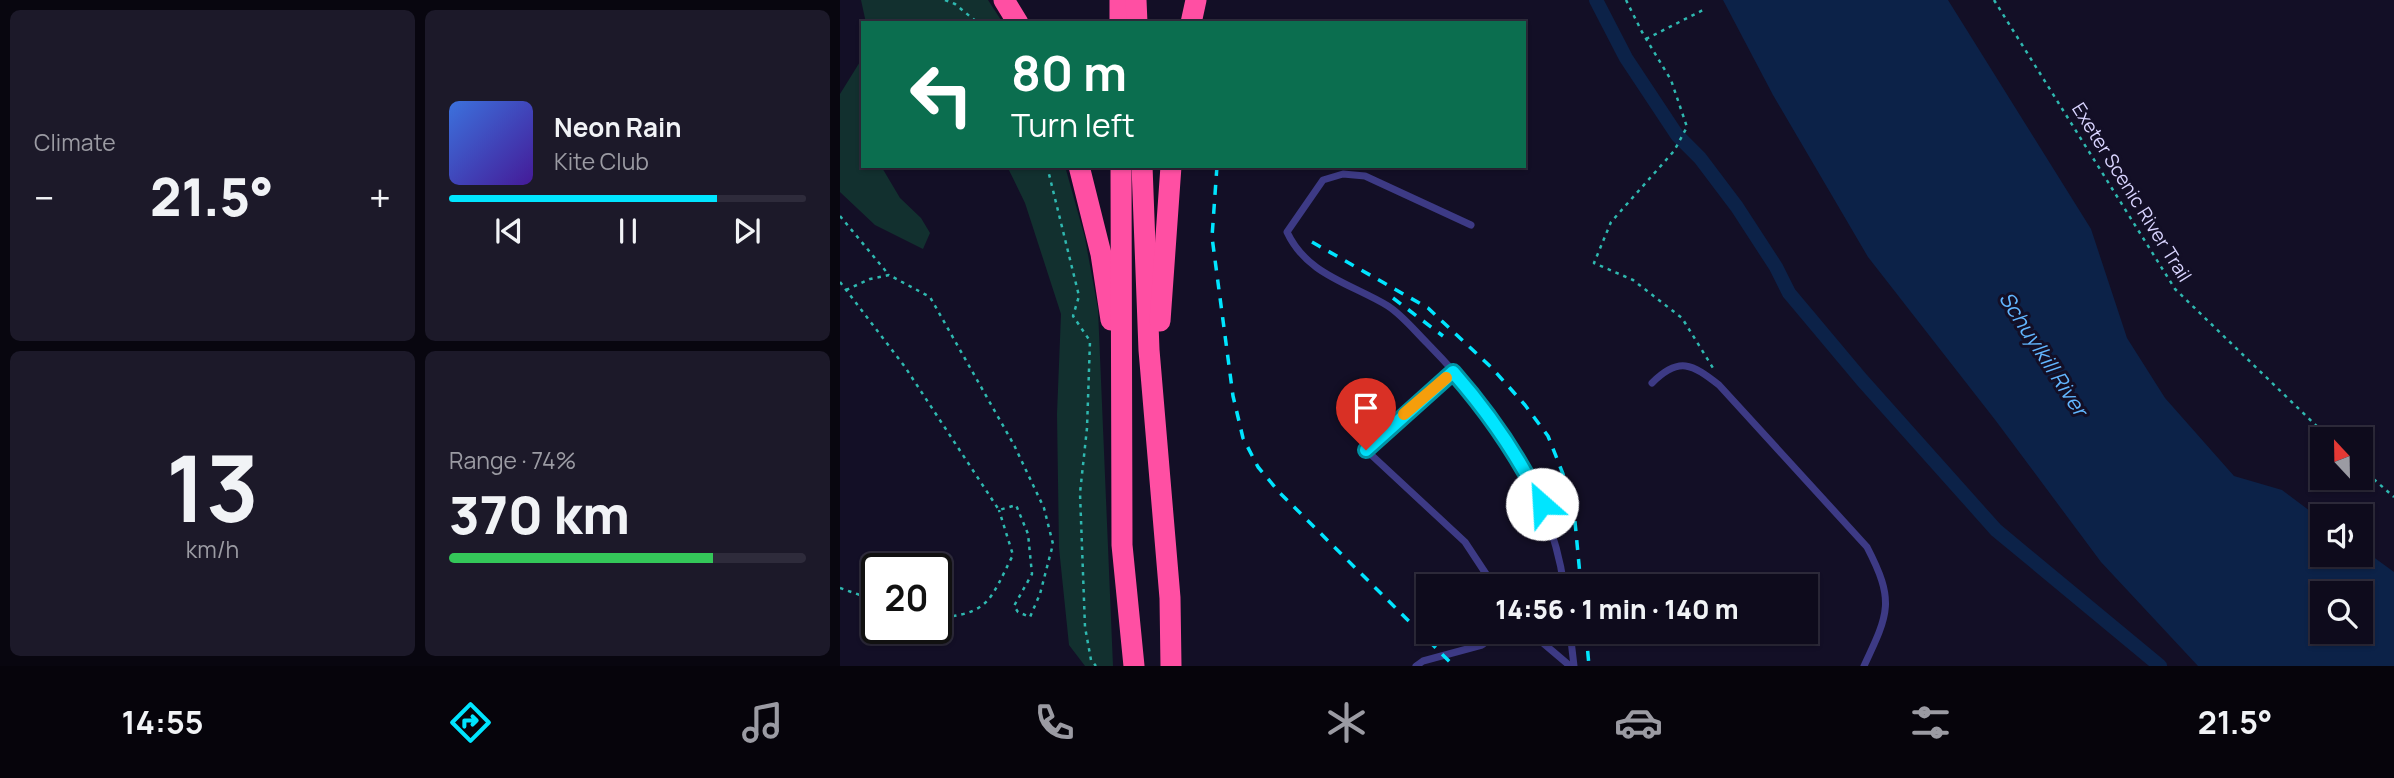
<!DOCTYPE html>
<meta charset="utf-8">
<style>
:root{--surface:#0e0b1c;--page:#1c1929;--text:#f1f3f6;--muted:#9b9ba3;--line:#2e2b3b;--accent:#00e5ff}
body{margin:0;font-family:Manrope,sans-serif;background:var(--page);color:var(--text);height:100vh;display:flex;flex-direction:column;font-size:26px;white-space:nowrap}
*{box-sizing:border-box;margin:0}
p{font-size:23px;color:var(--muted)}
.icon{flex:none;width:38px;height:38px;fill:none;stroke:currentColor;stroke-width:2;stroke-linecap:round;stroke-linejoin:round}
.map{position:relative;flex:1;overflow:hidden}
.drawer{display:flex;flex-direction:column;gap:10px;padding:10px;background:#08060f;width:840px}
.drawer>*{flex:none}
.hud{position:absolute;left:21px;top:21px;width:665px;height:147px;border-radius:0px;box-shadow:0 2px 5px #0004,0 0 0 2px var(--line);background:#0b6e4f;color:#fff;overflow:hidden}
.needle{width:46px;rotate:338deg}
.fabs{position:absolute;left:1470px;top:427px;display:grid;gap:14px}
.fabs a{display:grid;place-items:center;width:63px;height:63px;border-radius:0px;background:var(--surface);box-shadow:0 2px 5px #0004,0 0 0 2px var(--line);font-size:35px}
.speed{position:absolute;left:21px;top:553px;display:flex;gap:14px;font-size:35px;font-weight:700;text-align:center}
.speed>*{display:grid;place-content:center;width:91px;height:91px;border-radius:50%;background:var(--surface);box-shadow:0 2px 5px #0004,0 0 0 2px var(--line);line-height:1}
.speed .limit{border:4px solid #111;border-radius:10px;background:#fff;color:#111}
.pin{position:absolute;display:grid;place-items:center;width:60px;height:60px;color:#fff;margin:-72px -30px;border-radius:50% 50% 50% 0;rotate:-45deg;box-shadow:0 0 7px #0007}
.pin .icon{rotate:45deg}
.me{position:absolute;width:77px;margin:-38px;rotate:334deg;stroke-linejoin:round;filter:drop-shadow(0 0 5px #0008)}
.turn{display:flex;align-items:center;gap:24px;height:147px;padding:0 35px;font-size:32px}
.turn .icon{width:91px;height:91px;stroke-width:2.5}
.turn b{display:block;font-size:49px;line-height:60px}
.big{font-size:52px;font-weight:800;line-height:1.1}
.drawer .tile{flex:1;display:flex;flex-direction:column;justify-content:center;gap:10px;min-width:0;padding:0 24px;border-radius:10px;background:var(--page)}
.drawer .dial{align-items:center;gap:0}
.dial b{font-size:91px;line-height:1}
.song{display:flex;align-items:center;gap:21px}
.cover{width:84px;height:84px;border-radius:10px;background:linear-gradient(135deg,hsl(220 70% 55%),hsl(260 70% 35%))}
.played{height:7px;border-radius:4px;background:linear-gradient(90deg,var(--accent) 75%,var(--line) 75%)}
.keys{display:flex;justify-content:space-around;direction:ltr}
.heat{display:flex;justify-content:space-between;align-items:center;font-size:38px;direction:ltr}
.charge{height:10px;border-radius:5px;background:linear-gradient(90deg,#34c759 74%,var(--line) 0)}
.drawer .tiles{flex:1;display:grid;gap:10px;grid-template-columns:repeat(2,1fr)}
.trip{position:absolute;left:576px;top:574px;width:402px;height:70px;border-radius:0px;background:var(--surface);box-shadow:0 2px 5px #0004,0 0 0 2px var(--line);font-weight:800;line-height:70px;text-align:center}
.dock{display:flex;height:112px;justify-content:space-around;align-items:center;background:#06040b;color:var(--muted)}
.dock .icon{width:49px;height:49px}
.dock .current{color:var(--accent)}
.dock b{font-size:32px;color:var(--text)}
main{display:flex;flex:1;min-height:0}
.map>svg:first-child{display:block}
.green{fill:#12302f}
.water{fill:#0c2248;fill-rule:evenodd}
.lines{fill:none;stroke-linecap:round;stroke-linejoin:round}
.canal{stroke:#0c2248;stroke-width:14}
.path{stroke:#2fb8b0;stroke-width:2.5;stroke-dasharray:3.5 5;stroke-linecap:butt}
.service{stroke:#3d3a85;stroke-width:7}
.motorway{stroke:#ff4fa3;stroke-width:21}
.rail{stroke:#00e5ff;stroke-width:3.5;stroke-dasharray:10 9;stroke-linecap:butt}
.route-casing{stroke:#0095a6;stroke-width:18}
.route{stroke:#00e5ff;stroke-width:12}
.slow{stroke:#f59e0b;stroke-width:12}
.labels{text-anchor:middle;stroke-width:6;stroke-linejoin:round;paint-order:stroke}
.street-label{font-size:19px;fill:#d9d4ff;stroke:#130f26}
.water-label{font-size:21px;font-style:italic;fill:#62b6ff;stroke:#130f26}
</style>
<main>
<section class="drawer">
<div class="tiles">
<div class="tile"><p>Climate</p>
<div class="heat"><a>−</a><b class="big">21.5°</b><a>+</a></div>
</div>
<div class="tile">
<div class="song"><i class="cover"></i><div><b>Neon Rain</b><p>Kite Club</p></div></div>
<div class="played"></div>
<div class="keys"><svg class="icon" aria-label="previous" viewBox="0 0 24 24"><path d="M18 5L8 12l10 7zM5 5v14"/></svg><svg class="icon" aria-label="pause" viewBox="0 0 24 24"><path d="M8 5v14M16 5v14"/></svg><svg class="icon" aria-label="next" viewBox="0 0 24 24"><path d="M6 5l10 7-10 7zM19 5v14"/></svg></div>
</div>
<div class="tile dial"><b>13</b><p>km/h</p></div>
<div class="tile"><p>Range · 74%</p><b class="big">370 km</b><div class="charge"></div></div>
</div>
</section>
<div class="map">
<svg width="1554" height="666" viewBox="0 0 1554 666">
<rect width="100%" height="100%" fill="#130f26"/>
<g class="green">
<path d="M 21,0 L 148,0 L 163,23 L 26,23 Z"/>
<path d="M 23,57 L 23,166 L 41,166 L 60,198 L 81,218 L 90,233 L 83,249 L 35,225 L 0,192 L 0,94 Z"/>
<path d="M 167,166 L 225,166 L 245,238 L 258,309 L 273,666 L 245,666 L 229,645 L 219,548 L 217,414 L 221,314 L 185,203 Z"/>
</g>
<path class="water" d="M 883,0 L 1108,0 L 1251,229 L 1287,338 L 1325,398 L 1394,476 L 1442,490 L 1482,520 L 1482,555 L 1521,555 L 1521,548 L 1554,572 L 1554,666 L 1358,666 L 1261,562 L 1156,421 L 1028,257 L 933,95 ZM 1482,593 L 1521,593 L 1521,632 L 1482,632 Z"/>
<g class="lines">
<path class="canal" d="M 756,0 L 786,58 L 837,135 L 860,158 L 897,207 L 936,267 L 949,293 L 1022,380 L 1156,530 L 1320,666"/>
<g class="path">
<path d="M 105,0 L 115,4 L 138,23"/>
<path d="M 786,0 L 802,32 L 831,80 L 847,127 L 834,151 L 771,222 L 754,263 L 793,280 L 842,318 L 873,368"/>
<path d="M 1154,0 L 1335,289 L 1490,439"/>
<path d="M 806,39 L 865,9"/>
<path d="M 207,166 L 239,296 L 233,316 L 250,341 L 247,428 L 240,493 L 245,627 L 251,660 L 256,666"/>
<path d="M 0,216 L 49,275"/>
<path d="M 0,282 L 65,367 L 159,510 L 176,505 L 188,534 L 192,574 L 174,606 L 178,612 L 190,617 L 200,594 L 213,544 L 204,508 L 174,445 L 90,297 L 49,275 L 30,279 L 6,290"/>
<path d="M 1521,468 L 1554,497"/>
<path d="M 0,588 L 37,601"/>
<path d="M 96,618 C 151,614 150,599 173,555 L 159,510"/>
</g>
<g class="service">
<path d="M 631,225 L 525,176 L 503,174 L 483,180 L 447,232 C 467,275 510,283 548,306 C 562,315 575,331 587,343 C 653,410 711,491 724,586"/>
<path d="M 613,372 L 526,450 L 625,542 L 654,586"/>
<path d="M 812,383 C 839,356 852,364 879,385 L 1027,547 C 1055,601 1049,613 1024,666"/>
<path d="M 690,632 L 730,666"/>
<path d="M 730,632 L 734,666"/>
<path d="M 576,666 L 583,661 L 642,645 L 659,632"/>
</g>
<g class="motorway">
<path d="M 164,0 L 178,23"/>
<path d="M 280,0 L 280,23"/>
<path d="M 296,0 L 297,23"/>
<path d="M 351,23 L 356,0"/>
<path d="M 239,166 L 261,254 L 271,320"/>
<path d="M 281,166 L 282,545 L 294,666"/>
<path d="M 302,166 L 309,350 L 330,598 L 331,666"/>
<path d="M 320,321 L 331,166"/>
</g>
<g class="rail">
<path d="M 377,166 L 372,237 L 393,396 L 403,438 L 418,467 L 440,493 L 614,666"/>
<path d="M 472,242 L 588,308 L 652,368 L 685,405 L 708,436 L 723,474 L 734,511 L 741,586"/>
<path d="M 553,298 L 603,336"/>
<path d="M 746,632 L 749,666"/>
</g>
</g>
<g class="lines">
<g class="route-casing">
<path id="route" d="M 526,450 L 613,372 C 649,413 678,455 702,504"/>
</g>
<use href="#route" class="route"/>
<path class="slow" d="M 564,414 L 606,378"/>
</g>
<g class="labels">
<g class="street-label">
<text transform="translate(1292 192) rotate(58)" y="7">Exeter Scenic River Trail</text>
</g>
<g class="water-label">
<text transform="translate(1203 354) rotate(57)" y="7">Schuylkill River</text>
</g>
</g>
</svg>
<div class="fabs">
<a><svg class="needle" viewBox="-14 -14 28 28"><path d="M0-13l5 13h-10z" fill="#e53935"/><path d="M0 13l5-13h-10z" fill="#9b9ba3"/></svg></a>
<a><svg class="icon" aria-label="sound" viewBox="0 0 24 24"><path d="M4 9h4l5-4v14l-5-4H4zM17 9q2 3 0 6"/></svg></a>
<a><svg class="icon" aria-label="search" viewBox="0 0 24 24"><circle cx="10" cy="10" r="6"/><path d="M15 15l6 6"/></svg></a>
</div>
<div class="speed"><div class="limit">20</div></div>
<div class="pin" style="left:526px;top:450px;background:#d93025"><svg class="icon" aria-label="arrive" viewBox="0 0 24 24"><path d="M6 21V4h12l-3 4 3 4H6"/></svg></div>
<svg class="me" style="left:702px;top:504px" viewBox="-20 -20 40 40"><circle r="19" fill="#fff"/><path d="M0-13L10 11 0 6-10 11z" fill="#00e5ff"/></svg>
<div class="trip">14:56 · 1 min · 140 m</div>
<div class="hud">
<div class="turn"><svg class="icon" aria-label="left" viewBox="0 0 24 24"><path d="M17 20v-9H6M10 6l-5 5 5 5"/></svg><div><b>80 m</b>Turn left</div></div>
</div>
</div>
</main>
<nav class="dock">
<b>14:55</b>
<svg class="icon current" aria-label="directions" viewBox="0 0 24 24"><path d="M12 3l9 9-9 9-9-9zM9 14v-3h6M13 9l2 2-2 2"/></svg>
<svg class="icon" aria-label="music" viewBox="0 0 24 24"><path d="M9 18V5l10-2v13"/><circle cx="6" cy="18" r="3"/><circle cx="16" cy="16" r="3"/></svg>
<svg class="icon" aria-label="phone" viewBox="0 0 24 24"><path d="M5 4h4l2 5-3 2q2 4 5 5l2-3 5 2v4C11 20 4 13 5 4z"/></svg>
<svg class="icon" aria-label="climate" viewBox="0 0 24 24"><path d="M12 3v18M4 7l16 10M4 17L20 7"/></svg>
<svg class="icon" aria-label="car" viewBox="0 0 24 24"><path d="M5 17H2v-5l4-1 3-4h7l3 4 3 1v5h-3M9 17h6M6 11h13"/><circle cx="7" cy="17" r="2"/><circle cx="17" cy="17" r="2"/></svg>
<svg class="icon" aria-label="filters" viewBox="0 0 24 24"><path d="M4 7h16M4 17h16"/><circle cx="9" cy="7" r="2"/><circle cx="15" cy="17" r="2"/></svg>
<b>21.5°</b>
</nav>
